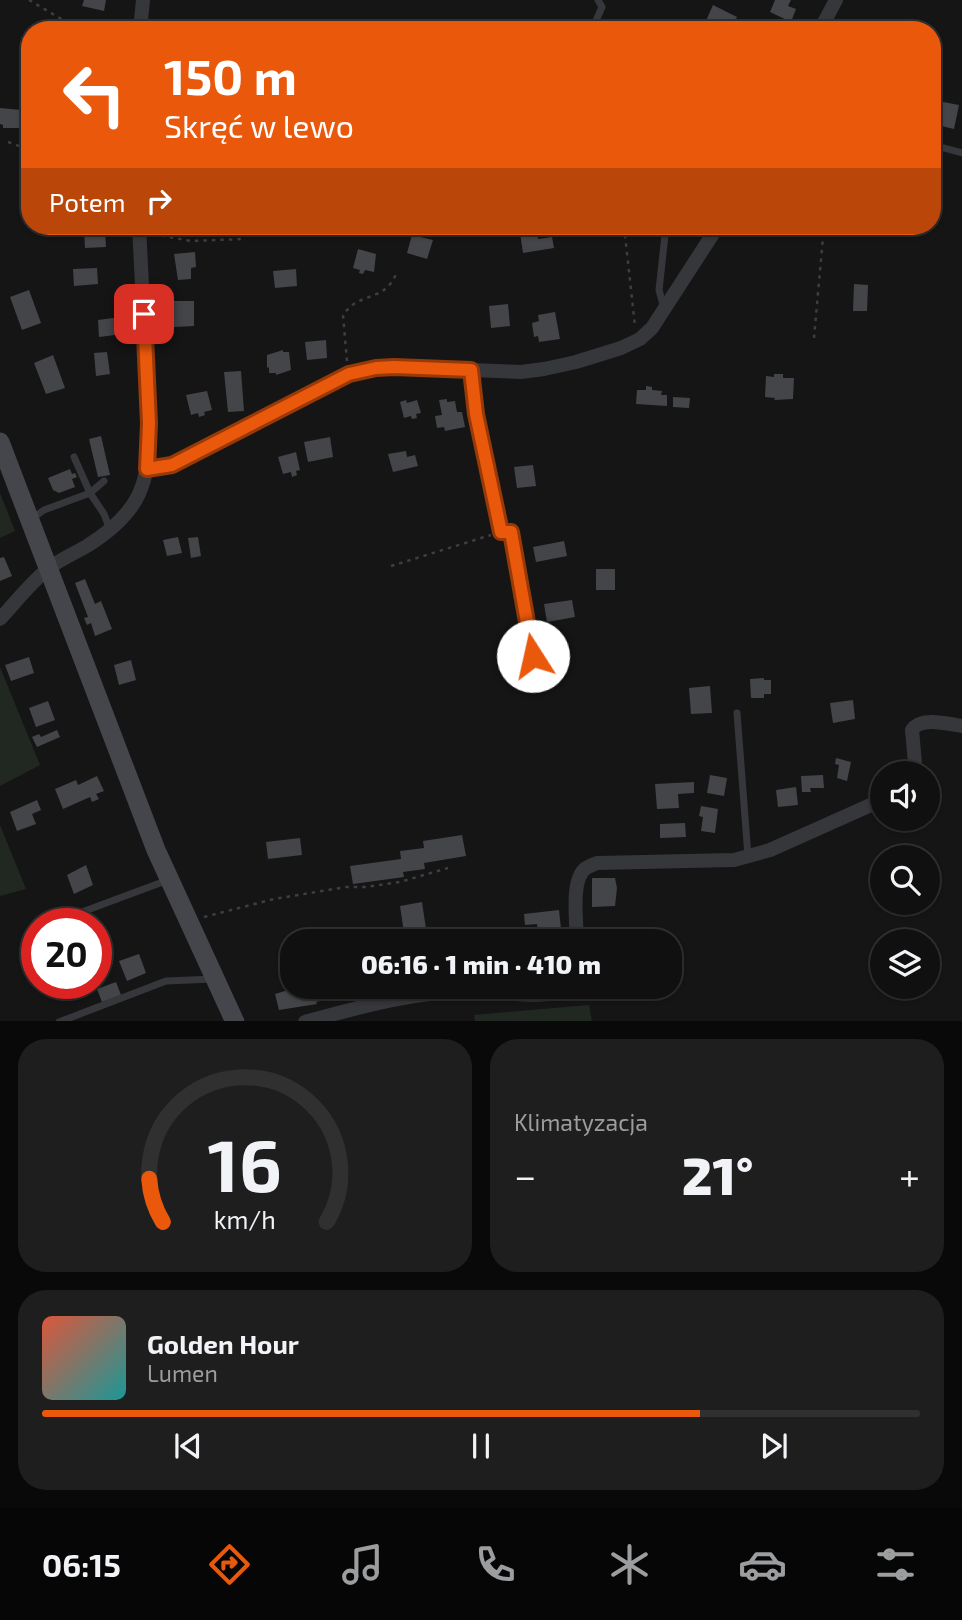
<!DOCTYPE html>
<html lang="pl">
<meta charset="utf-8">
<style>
:root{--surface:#101010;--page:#1e1e1e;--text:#f1f3f6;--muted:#9c9d9f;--line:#303030;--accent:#ea580c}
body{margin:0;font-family:"Exo 2",sans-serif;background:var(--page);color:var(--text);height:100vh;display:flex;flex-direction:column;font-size:26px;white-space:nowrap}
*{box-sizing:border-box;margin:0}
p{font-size:23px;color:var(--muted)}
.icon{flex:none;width:38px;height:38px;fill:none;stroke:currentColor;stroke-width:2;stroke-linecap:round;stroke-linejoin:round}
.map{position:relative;height:1021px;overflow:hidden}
.panel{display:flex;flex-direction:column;gap:18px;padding:18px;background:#090909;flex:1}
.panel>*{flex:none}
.banner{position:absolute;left:21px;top:21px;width:920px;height:214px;border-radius:28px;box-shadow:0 2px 5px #0004,0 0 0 2px var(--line);background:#ea580c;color:#fff;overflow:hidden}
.buttons{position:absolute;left:870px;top:761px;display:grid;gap:14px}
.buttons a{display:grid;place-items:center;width:70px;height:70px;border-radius:50%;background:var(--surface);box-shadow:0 2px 5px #0004,0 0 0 2px var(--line);font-size:35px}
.speed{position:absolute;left:21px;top:908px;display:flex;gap:14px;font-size:35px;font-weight:700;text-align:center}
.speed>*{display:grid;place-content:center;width:91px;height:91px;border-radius:50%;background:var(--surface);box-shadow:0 2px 5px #0004,0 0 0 2px var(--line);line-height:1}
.speed .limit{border:10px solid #d22;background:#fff;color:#111}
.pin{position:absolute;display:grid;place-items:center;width:60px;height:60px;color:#fff;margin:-30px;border-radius:14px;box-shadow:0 4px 10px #0006}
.me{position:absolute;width:77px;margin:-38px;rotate:350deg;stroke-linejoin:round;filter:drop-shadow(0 0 5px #0008)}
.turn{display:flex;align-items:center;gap:24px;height:147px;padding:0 28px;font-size:32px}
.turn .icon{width:91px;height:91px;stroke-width:2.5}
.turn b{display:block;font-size:49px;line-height:60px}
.then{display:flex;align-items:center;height:66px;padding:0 28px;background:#0003;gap:14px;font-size:26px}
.big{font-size:52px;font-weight:800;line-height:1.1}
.panel .widget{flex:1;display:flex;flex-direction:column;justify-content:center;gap:10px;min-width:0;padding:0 24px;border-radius:28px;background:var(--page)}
.panel .dial{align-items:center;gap:0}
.dial svg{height:182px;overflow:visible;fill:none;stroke:var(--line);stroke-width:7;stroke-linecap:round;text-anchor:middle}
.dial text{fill:var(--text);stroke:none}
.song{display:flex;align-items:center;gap:21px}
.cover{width:84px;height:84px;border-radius:10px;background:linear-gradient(135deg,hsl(10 70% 55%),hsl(180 70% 35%))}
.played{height:7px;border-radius:4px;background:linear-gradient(90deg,var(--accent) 75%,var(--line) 75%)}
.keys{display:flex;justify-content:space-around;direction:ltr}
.heat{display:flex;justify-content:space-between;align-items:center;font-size:38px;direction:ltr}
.panel .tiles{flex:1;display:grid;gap:18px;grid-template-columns:1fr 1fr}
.widget:last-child{grid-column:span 2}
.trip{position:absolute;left:280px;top:929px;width:402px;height:70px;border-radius:28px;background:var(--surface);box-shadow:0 2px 5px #0004,0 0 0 2px var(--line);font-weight:800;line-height:70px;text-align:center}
.tabs{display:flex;height:112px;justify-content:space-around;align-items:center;background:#060606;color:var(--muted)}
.tabs .icon{width:49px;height:49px}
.tabs .current{color:var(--accent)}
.tabs b{font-size:32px;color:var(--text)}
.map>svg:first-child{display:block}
.green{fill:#212822}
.building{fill:#444549}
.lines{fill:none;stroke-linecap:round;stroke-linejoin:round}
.path{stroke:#3c3e42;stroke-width:2.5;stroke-dasharray:3.5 5;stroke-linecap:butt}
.lane{stroke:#36373b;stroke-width:7}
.street{stroke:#36373b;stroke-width:14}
.secondary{stroke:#44464b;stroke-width:19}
.route-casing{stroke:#983908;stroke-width:18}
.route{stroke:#ea580c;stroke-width:12}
</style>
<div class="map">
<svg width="962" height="1022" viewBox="0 0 962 1022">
<rect width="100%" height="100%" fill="#151516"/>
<g class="green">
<path d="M 0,493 L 15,531 L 0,538 Z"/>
<path d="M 0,667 L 40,765 L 0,786 Z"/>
<path d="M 0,825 L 26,889 L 0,896 Z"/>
<path d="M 589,1005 L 592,1021 L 475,1021 L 474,1015 Z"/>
</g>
<g class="building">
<path d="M 84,0 L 106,0 L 104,11 L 82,6 Z"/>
<path d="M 775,0 L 791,0 L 788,6 L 796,9 L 791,22 L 770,12 Z"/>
<path d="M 713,5 L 737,17 L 731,30 L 719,30 L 705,23 Z"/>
<path d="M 933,100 L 959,105 L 954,129 L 933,124 Z"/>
<path d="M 0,108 L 22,110 L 20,128 L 3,128 L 3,125 L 0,124 Z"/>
<path d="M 105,229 L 106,247 L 85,248 L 84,230 Z"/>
<path d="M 537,231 L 538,239 L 552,237 L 554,248 L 523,253 L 520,233 Z"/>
<path d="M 412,235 L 433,240 L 427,259 L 407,253 Z"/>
<path d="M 358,249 L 376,254 L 374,272 L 365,270 L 363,274 L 359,273 L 360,270 L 353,268 Z"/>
<path d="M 195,252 L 196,267 L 191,268 L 191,279 L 178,280 L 174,254 Z"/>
<path d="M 97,268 L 98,284 L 74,286 L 73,269 Z"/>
<path d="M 296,269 L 297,286 L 275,288 L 273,271 Z"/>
<path d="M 854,284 L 868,285 L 867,311 L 853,311 Z"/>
<path d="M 29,290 L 41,323 L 22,330 L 10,297 Z"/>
<path d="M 174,301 L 194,301 L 194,326 L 174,327 Z"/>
<path d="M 508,304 L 510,326 L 491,328 L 489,306 Z"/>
<path d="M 555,312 L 560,339 L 539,342 L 538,336 L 534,337 L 532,323 L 539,321 L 538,315 Z"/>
<path d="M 121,317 L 123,334 L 99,337 L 98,320 Z"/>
<path d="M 326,340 L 327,358 L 307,360 L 305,342 Z"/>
<path d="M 283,350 L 283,352 L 289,352 L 291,370 L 276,375 L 276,373 L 269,373 L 269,367 L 267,368 L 267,355 Z"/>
<path d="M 107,352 L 110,374 L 96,376 L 94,353 Z"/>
<path d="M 53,355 L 65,388 L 46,394 L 34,363 Z"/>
<path d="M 241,371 L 244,411 L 228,412 L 224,372 Z"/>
<path d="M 774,374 L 783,374 L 783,378 L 794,378 L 793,399 L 774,400 L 775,398 L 765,397 L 766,376 L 774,377 Z"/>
<path d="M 646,386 L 652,387 L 652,390 L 662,391 L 661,395 L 667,395 L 667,406 L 636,404 L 637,390 L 646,390 Z"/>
<path d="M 207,391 L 212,410 L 204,412 L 205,415 L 199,417 L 198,413 L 191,415 L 186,395 Z"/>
<path d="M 673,397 L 690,398 L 689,408 L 673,407 Z"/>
<path d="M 447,399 L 447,402 L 455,401 L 457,412 L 462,412 L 465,427 L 445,431 L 444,427 L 437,428 L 435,416 L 442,415 L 439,400 Z"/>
<path d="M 406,400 L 407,403 L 417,400 L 421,413 L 416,414 L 417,418 L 412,419 L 411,416 L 404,418 L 400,402 Z"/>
<path d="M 101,436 L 110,475 L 98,477 L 89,439 Z"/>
<path d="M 330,437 L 333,457 L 308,462 L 304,442 Z"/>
<path d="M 406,451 L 407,457 L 415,455 L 418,466 L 393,472 L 388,454 Z"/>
<path d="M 296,452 L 300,470 L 296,471 L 297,475 L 292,477 L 291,472 L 283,474 L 278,457 Z"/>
<path d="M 533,465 L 536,486 L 517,488 L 514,467 Z"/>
<path d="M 70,469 L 72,474 L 75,473 L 77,477 L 72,479 L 75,487 L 59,493 L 53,490 L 48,478 Z"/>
<path d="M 178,537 L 182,553 L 167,556 L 163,540 Z"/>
<path d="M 198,537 L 201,556 L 191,558 L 188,538 Z"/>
<path d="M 564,541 L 567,556 L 536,562 L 533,547 Z"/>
<path d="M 4,557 L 12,576 L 0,581 L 0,558 Z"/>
<rect x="596" y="569" width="19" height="21"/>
<path d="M 85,579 L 95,604 L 101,601 L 112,629 L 95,636 L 91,623 L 87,625 L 84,618 L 88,617 L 75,583 Z"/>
<path d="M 572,600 L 575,617 L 547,622 L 544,604 Z"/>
<path d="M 29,657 L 34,673 L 11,681 L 5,665 Z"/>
<path d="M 131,660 L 136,680 L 119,685 L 114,665 Z"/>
<path d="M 764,678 L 764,680 L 771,680 L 771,694 L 764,694 L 764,698 L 751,698 L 750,679 Z"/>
<path d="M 710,686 L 712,713 L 691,714 L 689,688 Z"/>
<path d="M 853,700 L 855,719 L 833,723 L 830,703 Z"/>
<path d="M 48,701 L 55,720 L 36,727 L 29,708 Z"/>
<path d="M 57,730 L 60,737 L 37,747 L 32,737 L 39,734 L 41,737 Z"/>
<path d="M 836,758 L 851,762 L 847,781 L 837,778 L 839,765 L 835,764 Z"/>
<path d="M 710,775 L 727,778 L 724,796 L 707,793 Z"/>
<path d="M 823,775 L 824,788 L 810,788 L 811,792 L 802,792 L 801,776 Z"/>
<path d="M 97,776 L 104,791 L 96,794 L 99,799 L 92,802 L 90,797 L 63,809 L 55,789 L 76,780 L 78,785 Z"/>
<path d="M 694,782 L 694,793 L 678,794 L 679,808 L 657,809 L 655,784 Z"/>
<path d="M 796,787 L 798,805 L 778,807 L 776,790 Z"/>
<path d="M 37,800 L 41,810 L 32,814 L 36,824 L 17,831 L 10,812 Z"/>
<path d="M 701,806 L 718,809 L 715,833 L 701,831 L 703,817 L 699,816 Z"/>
<path d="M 685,823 L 686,837 L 660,838 L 660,824 Z"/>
<path d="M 462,835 L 466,856 L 424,863 L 425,869 L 403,872 L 404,877 L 353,884 L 350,866 L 401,859 L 400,851 L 424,848 L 423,841 Z"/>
<path d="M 300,838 L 302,855 L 268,859 L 266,842 Z"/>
<path d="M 86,865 L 93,885 L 74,894 L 67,875 Z"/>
<path d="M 592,878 L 615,878 L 617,888 L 615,906 L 592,907 Z"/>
<path d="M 422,902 L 426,929 L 404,933 L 400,906 Z"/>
<path d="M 559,910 L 561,929 L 538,932 L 537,924 L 525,925 L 524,914 Z"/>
<path d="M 37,946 L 37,964 L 30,948 Z"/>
<path d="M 139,954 L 146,973 L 127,981 L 119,961 Z"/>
<path d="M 116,982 L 121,995 L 102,1002 L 97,989 Z"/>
<path d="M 298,987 L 321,987 L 324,1000 L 316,1002 L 317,1004 L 279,1010 L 275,994 Z"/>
</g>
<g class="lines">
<g class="path">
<path d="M 29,0 L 80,30"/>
<path d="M 8,142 L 30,150"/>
<path d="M 153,234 L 191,241 L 243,239"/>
<path d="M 625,235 L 635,326"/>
<path d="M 814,338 L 824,226"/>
<path d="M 347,361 L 343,315 C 360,290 384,304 397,272"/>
<path d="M 391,566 L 491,535"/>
<path d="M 204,917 L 274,899 L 346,887 L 366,887 L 400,882 L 448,868"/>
</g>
<g class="lane">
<path d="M 592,30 L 602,7 L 598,0"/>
<path d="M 933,145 L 962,153"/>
<path d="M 664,308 L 659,290 L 666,226"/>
<path d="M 471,371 L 476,414 L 501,532 L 511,532 L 533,656"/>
<path d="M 104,481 L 90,493 L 104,514 L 110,530"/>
<path d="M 30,520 L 44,510 L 90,493 L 74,457"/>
<path d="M 737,713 L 748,856"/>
<path d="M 74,915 L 160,883 L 167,878"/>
<path d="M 59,1022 L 166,981 L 214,979"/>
</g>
<g class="street">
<path d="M 140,30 L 143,0"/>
<path d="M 820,30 L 836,0"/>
<path d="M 147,469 L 172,465 L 292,402 L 332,382 L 363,370 L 394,367 L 521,372 L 544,369 L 576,362 L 621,348 L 640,339 L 652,328 L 718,226"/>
<path d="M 0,619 C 16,602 31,582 49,568 C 61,559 75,553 87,546 C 141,512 150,484 149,423 L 139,226"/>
<path d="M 916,774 L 912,730 C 921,716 948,724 962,726"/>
<path d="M 577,942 C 577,924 570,879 586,868 C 589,866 593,865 597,863 L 734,860 L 770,850 L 882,800"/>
<path d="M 305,1022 C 360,1007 416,991 474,991 C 499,991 548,1002 568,987"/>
</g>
<path class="secondary" d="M 0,442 L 156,850 L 235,1022"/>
</g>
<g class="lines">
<g class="route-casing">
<path id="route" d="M 144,314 L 149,423 L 147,469 L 172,465 L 349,374 L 376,368 L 394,367 L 471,370 L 476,414 L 501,532 L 511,532 L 533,656"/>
</g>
<use href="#route" class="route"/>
</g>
</svg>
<div class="buttons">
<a><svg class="icon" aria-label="sound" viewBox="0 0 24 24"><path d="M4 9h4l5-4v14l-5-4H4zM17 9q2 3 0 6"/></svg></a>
<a><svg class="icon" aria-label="search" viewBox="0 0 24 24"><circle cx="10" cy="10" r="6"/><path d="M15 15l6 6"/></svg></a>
<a><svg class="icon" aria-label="layers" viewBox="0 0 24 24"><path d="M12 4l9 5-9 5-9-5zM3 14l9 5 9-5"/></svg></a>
</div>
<div class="speed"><div class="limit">20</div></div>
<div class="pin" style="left:144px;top:314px;background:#d93025"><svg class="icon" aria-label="arrive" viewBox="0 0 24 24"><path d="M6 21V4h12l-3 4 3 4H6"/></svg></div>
<svg class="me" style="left:533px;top:656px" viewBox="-20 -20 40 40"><circle r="19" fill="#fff"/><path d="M0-13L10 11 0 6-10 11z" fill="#ea580c"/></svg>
<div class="trip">06:16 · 1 min · 410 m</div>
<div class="banner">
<div class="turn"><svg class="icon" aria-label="left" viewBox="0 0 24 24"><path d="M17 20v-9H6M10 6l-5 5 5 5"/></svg><div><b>150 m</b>Skręć w lewo</div></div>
<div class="then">Potem<svg class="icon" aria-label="right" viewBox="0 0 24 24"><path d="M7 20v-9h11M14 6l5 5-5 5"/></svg></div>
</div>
</div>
<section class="panel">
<div class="tiles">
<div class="widget dial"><svg viewBox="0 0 100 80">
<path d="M14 69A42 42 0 1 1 86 69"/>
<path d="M14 69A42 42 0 0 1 8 50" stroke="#ea580c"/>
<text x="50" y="56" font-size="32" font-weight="700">16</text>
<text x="50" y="72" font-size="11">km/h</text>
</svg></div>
<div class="widget"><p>Klimatyzacja</p>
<div class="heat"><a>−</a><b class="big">21°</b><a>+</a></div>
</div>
<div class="widget">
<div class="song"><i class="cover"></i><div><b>Golden Hour</b><p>Lumen</p></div></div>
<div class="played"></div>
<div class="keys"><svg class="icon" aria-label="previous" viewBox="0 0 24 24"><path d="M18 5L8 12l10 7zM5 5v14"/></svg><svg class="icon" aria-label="pause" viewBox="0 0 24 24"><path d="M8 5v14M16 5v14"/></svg><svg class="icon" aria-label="next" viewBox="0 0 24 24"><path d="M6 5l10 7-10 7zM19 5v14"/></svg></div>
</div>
</div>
</section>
<nav class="tabs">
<b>06:15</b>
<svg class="icon current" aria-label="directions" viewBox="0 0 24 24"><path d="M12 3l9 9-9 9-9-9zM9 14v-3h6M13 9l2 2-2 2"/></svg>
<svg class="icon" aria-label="music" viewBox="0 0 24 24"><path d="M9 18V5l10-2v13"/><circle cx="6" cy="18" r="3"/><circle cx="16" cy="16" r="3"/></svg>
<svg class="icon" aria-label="phone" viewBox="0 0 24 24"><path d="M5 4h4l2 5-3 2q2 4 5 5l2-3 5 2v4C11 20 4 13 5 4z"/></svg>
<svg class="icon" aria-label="climate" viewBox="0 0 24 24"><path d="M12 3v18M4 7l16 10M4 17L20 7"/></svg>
<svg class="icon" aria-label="car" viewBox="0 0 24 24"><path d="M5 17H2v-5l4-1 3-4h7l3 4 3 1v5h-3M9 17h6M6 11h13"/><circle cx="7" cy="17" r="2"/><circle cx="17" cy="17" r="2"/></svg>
<svg class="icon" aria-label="filters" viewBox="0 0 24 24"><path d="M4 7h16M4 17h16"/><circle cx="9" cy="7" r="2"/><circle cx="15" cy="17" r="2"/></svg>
</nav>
